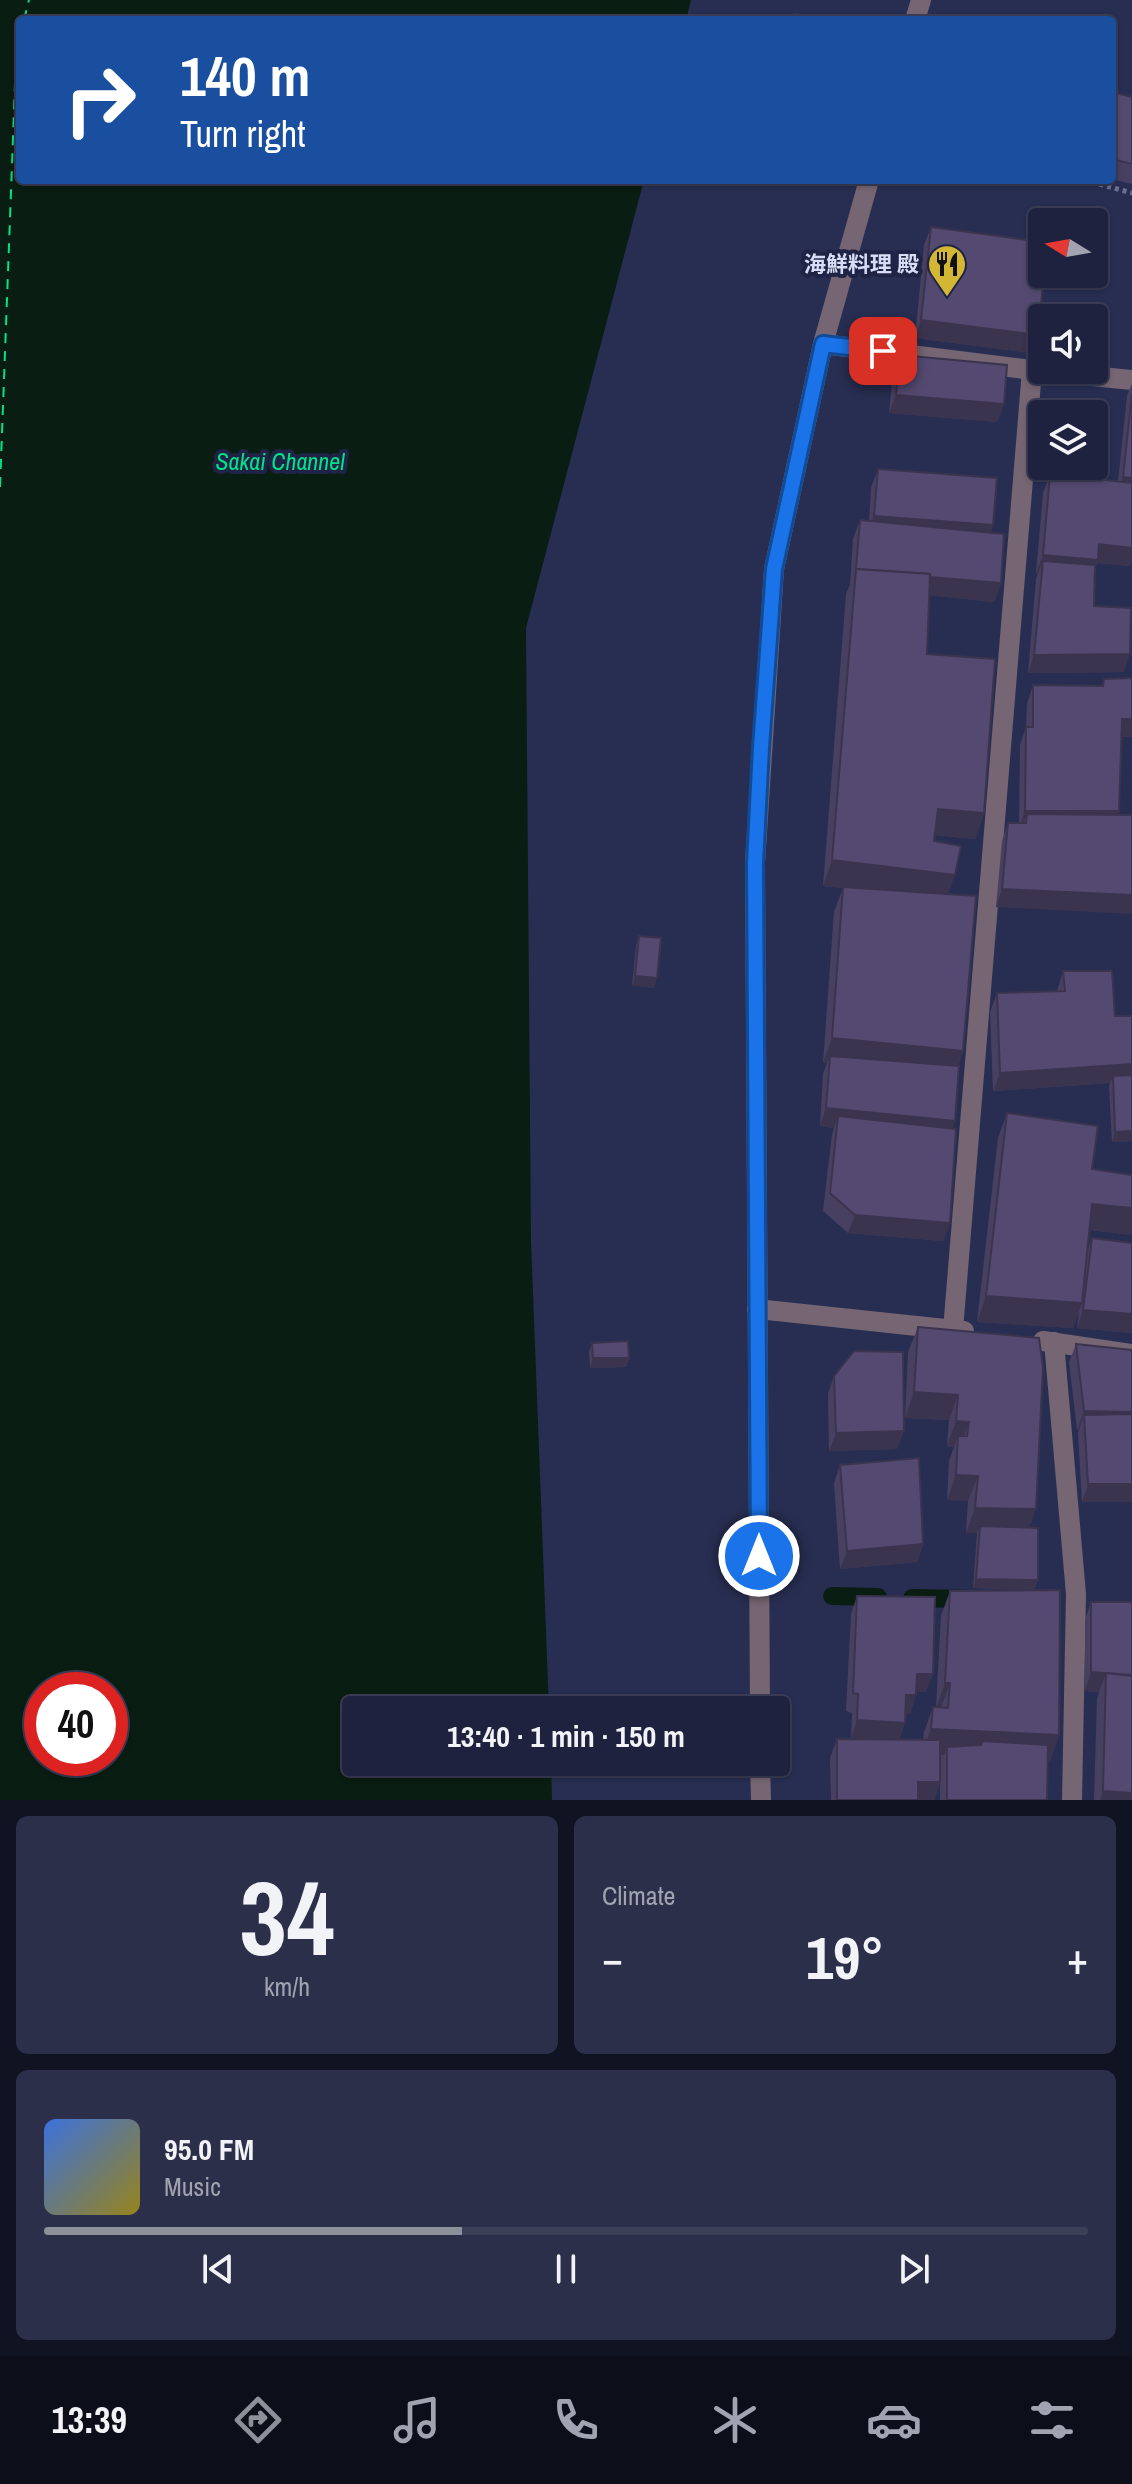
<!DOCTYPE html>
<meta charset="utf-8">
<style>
:root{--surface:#1e223e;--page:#2b2f49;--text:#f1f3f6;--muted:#a1a4b0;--line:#3c3f58;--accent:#8c9099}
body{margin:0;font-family:"Archivo Narrow","Noto Sans JP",sans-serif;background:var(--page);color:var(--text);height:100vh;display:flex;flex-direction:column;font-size:30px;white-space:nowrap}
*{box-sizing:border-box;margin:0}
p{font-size:26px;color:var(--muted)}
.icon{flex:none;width:44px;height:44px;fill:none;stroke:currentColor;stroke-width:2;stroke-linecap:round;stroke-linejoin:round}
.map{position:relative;height:1800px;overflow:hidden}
.drawer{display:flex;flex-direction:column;gap:16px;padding:16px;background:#101322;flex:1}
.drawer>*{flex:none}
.top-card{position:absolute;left:16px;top:16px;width:1100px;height:168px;border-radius:8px;box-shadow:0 2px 6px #0004,0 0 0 2px var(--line);background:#1a4fa0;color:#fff;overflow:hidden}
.needle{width:52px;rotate:281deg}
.fabs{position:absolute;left:1028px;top:208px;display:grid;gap:16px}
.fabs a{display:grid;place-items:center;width:80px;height:80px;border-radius:8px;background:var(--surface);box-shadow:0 2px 6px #0004,0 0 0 2px var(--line);font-size:40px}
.speed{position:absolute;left:24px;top:1672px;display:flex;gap:16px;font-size:40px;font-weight:700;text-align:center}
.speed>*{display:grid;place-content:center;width:104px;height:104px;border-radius:50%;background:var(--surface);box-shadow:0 2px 6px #0004,0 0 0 2px var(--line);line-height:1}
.speed .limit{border:12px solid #d22;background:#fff;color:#111}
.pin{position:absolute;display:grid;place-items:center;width:68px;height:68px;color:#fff;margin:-34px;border-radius:16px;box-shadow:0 4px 12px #0006}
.me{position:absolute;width:88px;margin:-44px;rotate:0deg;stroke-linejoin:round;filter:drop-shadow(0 0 6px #0008)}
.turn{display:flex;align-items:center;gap:28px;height:168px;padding:0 32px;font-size:36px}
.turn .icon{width:104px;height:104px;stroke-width:2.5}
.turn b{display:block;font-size:56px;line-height:68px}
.big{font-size:60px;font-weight:800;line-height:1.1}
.drawer .widget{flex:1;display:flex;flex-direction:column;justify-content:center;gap:12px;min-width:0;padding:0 28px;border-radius:12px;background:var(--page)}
.drawer .dial{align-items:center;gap:0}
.dial b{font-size:104px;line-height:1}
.song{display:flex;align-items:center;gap:24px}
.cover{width:96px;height:96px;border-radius:12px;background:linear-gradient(135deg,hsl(220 70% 55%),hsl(50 70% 35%))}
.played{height:8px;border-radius:4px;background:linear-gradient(90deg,var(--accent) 40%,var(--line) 40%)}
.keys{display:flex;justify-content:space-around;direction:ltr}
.heat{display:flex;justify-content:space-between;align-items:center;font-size:44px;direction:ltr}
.drawer .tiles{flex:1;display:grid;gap:16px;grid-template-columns:1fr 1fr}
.widget:last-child{grid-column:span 2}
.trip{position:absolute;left:342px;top:1696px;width:448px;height:80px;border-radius:8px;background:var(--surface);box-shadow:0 2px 6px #0004,0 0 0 2px var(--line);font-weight:800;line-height:80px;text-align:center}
.tab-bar{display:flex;height:128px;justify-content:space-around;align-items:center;background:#0c0e19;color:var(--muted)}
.tab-bar .icon{width:56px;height:56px}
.tab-bar .current{color:var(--accent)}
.tab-bar b{font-size:36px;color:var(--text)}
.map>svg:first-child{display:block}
.water{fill:#0a1d12;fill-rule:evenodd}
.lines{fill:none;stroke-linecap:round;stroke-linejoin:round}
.stream{stroke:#0a1d12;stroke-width:18}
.ferry{stroke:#01e385;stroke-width:2;stroke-dasharray:10 8;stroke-linecap:butt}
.path{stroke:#6b7190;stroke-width:5;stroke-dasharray:4 4;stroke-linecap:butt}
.minor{stroke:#766572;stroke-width:20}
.wall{fill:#484061}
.shaded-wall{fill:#3b344f}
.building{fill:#544a71;stroke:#3b344f;stroke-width:2}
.route-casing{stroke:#114b97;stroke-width:20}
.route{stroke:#1a73e8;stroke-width:14}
.labels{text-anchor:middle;stroke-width:8;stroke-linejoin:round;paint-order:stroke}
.poi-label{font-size:22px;font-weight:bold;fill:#d7ddf4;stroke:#1f2447;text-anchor:end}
.water-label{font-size:24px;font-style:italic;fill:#01e385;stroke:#1f2447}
</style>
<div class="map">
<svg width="1132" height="1800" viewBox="0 0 1132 1800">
<rect width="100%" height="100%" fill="#282e52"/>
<path class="water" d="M 0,0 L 691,0 L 686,20 L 20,20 L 20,180 L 644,180 L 526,628 L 531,1241 L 549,1710 L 356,1710 L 356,1762 L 551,1762 L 552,1800 L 0,1800 ZM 42,1690 L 110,1690 L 110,1758 L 42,1758 Z"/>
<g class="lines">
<g class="stream">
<path d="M 832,1596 L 878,1597"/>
<path d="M 912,1598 L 970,1599"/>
</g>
<g class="ferry">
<path d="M 24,20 L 29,0"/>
<path d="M 0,487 L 16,57 L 20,38"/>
</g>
<path class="path" d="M 1084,180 L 1132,193"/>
<g class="minor">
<path d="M 915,20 L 921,0"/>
<path d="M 823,344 L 1032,370 L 1132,380"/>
<path d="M 757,1309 L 964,1331"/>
<path d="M 953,1330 L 1032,370"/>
<path d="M 1043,1341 L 1132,1354"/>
<path d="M 1054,1342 L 1076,1594 L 1072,1800"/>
<path d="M 760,1710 L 755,863 L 774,569 L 823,344 L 869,180"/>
<path d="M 760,1762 L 761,1800"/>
</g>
</g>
<g class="wall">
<path d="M 1112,92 L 1132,97 L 1132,184 L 1112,179 Z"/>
<path d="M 931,227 L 1032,353 L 915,338 L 924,245 Z"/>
<path d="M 900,355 L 1004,404 L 997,422 L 889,413 L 893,373 Z"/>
<path d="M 1132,383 L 1132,560 L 1130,566 L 1097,563 L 1095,568 L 1094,606 L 1124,672 L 1028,673 L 1036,579 L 1038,574 L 1036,573 L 1043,493 L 1050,474 L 1118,481 L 1127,396 Z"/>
<path d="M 878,469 L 993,525 L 990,533 L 1001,583 L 994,602 L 929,595 L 927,654 L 984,813 L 975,839 L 935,835 L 934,841 L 948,894 L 963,1051 L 958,1066 L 952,1129 L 950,1223 L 943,1241 L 848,1233 L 823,1211 L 832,1134 L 834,1128 L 820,1126 L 823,1074 L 827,1063 L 823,1063 L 834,912 L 843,888 L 823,886 L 846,594 L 850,585 L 853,539 L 860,520 L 869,521 L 871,488 Z"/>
<path d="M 1104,679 L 1121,737 L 1119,811 L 1118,815 L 996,907 L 1002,841 L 1008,823 L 1019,823 L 1020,745 L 1026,727 L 1027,704 L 1033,685 L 1102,686 Z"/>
<path d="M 639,936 L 654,988 L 632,985 L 636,946 Z"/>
<path d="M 1063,971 L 1115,1016 L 1132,1016 L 1132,1141 L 1112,1142 L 1109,1086 L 1110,1083 L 993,1091 L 990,1012 L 997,993 L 1057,991 Z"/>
<path d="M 1007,1113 L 1092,1169 L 1132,1235 L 1090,1230 L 1087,1252 L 1092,1238 L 1132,1243 L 1132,1333 L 1077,1328 L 1079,1312 L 1073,1328 L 977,1322 L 998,1138 Z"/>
<path d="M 918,1327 L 1039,1338 L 1029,1528 L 1038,1580 L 1034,1590 L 973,1588 L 977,1533 L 966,1533 L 968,1501 L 947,1500 L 949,1461 L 954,1447 L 947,1446 L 949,1420 L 905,1418 L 908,1352 Z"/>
<path d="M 592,1343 L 629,1358 L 626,1367 L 590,1368 L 589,1352 Z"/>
<path d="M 1076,1344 L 1132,1502 L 1082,1502 L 1078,1433 L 1079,1430 L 1077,1430 L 1069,1362 Z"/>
<path d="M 834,1376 L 897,1449 L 829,1451 L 828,1394 Z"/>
<path d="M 840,1465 L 923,1544 L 917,1562 L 840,1569 L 834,1483 Z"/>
<path d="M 950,1591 L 1059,1735 L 1050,1761 L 1048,1761 L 1047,1800 L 940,1800 L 940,1775 L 940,1782 L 934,1800 L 831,1800 L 830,1758 L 837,1739 L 885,1740 L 851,1738 L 852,1713 L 846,1711 L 851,1614 L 857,1596 L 926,1692 L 916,1692 L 910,1714 L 905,1713 L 899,1740 L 923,1740 L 924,1732 L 933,1707 L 936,1707 L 941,1616 Z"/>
<path d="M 1091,1602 L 1132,1800 L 1094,1800 L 1097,1699 L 1099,1692 L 1085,1691 L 1085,1620 Z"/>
</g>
<g class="shaded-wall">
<path d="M 921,320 L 1038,335 L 1032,353 L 915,338 Z"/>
<path d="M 896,395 L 1004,404 L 997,422 L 889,413 Z"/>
<path d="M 1123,477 L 1132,478 L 1132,497 L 1117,495 Z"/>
<path d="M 874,516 L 993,525 L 986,543 L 868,534 Z"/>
<path d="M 1099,544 L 1132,548 L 1132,560 L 1130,566 L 1097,563 L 1092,579 L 1043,561 L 1038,574 L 1036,573 L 1043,555 Z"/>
<path d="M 856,570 L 1001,583 L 994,602 L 854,588 Z"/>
<path d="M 1130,654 L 1124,672 L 1028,673 L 1034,655 Z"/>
<path d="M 1122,719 L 1132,719 L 1132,737 L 1115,737 Z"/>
<path d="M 938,809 L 984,813 L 975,839 L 929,834 Z"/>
<path d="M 1025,811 L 1119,811 L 1112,830 L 1027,814 L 1021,829 L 1019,829 Z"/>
<path d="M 832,860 L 955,875 L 946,900 L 823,886 Z"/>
<path d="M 1002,889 L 1132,895 L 1132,914 L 996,907 Z"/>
<path d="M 635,976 L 657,978 L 654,988 L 632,985 Z"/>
<path d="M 832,1038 L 963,1051 L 954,1077 L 830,1056 L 827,1063 L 823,1063 Z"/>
<path d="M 1132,1064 L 1132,1081 L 1113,1076 L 1110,1083 L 993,1091 L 1000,1073 Z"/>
<path d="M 826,1108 L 955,1121 L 949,1139 L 838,1116 L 834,1128 L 820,1126 Z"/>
<path d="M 1132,1131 L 1132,1141 L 1112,1142 L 1115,1132 Z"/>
<path d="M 1092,1204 L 1132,1208 L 1132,1235 L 1083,1229 Z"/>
<path d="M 855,1215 L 950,1223 L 943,1241 L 848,1233 Z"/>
<path d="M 986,1296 L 1082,1303 L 1073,1328 L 977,1322 Z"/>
<path d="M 1083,1310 L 1132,1314 L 1132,1333 L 1077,1328 Z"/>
<path d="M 593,1358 L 629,1358 L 626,1367 L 590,1368 Z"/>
<path d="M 914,1392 L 958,1395 L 949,1420 L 905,1418 Z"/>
<path d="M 1084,1411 L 1132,1412 L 1132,1430 L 1084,1415 L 1079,1430 L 1077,1430 Z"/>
<path d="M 956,1421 L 969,1422 L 960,1447 L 958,1436 L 954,1447 L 947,1446 Z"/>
<path d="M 904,1431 L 897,1449 L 829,1451 L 836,1433 Z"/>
<path d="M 956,1475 L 978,1476 L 968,1501 L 947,1500 Z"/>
<path d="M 1088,1484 L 1132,1484 L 1132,1502 L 1082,1502 Z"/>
<path d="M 975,1508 L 1036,1509 L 1027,1534 L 980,1526 L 977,1533 L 966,1533 Z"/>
<path d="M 923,1544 L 917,1562 L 840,1569 L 847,1551 Z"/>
<path d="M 976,1579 L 1038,1580 L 1034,1590 L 973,1588 Z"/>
<path d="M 1091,1672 L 1106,1673 L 1099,1692 L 1085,1691 Z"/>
<path d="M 917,1674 L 933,1674 L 926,1692 L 910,1692 Z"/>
<path d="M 945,1683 L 950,1683 L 941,1708 L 936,1708 Z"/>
<path d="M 906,1695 L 916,1695 L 910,1714 L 899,1713 Z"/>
<path d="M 857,1720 L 905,1723 L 899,1741 L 851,1738 Z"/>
<path d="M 931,1729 L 1059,1735 L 1050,1761 L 976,1757 L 947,1747 L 944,1755 L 922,1754 Z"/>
<path d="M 918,1782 L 940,1782 L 934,1800 L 911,1800 Z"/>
<path d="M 1103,1791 L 1132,1793 L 1132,1800 L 1100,1800 Z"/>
</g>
<g class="building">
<path d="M 796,14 L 818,20 L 794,20 Z"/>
<path d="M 1112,92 L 1132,97 L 1132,164 L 1112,159 Z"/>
<path d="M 931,227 L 1042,242 L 1042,274 L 1044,274 L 1038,335 L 921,320 Z"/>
<path d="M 900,355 L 1007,365 L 1004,404 L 896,395 Z"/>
<path d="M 1132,393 L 1132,478 L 1123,477 Z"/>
<path d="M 878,469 L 997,478 L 993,525 L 874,516 Z"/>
<path d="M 1050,474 L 1132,483 L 1132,548 L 1099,544 L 1098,560 L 1043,555 Z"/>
<path d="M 860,520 L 1004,534 L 1001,583 L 930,577 L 930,574 L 856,569 Z"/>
<path d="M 1043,561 L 1095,565 L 1094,606 L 1131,608 L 1130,654 L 1034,655 Z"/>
<path d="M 856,569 L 930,574 L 927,654 L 995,659 L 984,813 L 938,809 L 934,841 L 961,846 L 955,875 L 832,860 Z"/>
<path d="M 1132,678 L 1132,719 L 1122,719 L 1119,811 L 1025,811 L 1026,727 L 1033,727 L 1033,685 L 1103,686 L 1104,679 Z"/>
<path d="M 1027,814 L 1132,815 L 1132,895 L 1002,889 L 1008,823 L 1026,823 Z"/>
<path d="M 843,887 L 976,896 L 963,1051 L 832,1038 Z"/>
<path d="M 639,936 L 661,938 L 657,978 L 635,976 Z"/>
<path d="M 1063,971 L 1112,971 L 1115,1016 L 1132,1016 L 1132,1064 L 1000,1073 L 997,993 L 1065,991 Z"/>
<path d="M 830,1056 L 959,1066 L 955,1121 L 826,1108 Z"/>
<path d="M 1132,1075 L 1132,1131 L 1115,1132 L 1113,1076 Z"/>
<path d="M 1007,1113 L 1098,1126 L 1092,1169 L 1132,1175 L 1132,1208 L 1092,1204 L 1082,1303 L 986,1296 Z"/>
<path d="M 838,1116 L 956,1129 L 950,1223 L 855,1215 L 830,1193 Z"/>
<path d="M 1092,1238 L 1132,1243 L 1132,1314 L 1083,1310 Z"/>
<path d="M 918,1327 L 1039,1338 L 1043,1368 L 1036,1509 L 975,1508 L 978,1476 L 956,1475 L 958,1436 L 967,1436 L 969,1422 L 956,1421 L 958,1395 L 914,1392 Z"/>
<path d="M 628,1341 L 629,1358 L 593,1358 L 592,1343 Z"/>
<path d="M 1076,1344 L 1132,1350 L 1132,1412 L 1084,1411 Z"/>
<path d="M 854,1351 L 903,1352 L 904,1431 L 836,1433 L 834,1376 Z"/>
<path d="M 1132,1414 L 1132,1484 L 1088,1484 L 1084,1415 Z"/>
<path d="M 919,1458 L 923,1544 L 847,1551 L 840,1465 Z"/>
<path d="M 980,1526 L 1038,1528 L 1038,1580 L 976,1579 Z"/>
<path d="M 1060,1590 L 1059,1735 L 931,1729 L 933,1707 L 948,1708 L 950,1683 L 945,1683 L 950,1591 Z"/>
<path d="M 857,1596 L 935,1597 L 933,1674 L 917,1674 L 916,1695 L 906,1695 L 905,1723 L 857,1720 L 858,1694 L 853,1693 Z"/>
<path d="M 1091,1602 L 1132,1602 L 1132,1675 L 1091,1672 Z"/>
<path d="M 1106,1673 L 1132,1676 L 1132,1793 L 1103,1791 Z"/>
<path d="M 837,1739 L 940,1740 L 940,1782 L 918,1782 L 918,1800 L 837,1800 Z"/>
<path d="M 982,1741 L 1048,1745 L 1047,1800 L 947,1800 L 947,1747 L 981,1745 Z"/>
</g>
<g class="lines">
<g class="route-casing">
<path id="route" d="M 759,1556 L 755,863 L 761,748 L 774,569 L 823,344 L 883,351"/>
</g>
<use href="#route" class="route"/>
</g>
<defs>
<g id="restaurant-pin" transform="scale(2)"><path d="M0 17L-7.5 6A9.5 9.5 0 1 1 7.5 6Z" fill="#d4b635" stroke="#1f2447"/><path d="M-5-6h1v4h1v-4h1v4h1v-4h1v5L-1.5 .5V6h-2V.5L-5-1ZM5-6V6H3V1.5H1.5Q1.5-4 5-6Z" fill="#111"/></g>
</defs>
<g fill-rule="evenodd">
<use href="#restaurant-pin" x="947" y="264"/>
</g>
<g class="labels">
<g class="poi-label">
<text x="919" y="272">海鮮料理 殿</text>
</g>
<g class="water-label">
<text x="280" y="470">Sakai Channel</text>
</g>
</g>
</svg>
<div class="fabs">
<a><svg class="needle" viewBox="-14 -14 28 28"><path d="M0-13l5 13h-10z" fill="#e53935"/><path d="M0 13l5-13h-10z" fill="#a1a4b0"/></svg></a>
<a><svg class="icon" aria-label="sound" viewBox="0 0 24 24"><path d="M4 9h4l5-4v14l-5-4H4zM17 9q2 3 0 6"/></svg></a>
<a><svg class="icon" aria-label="layers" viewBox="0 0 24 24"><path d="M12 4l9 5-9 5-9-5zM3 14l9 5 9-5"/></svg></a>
</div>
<div class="speed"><div class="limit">40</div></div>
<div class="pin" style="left:883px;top:351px;background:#d93025"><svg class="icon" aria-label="arrive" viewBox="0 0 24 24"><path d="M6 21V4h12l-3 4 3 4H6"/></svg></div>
<svg class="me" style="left:759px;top:1556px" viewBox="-20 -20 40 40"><circle r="17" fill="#1a73e8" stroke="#fff" stroke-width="3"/><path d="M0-11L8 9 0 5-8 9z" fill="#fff"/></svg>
<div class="trip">13:40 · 1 min · 150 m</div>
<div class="top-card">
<div class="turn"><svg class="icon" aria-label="right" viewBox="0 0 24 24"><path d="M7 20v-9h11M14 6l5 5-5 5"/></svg><div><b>140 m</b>Turn right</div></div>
</div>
</div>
<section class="drawer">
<div class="tiles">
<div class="widget dial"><b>34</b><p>km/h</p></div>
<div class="widget"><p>Climate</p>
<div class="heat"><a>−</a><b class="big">19°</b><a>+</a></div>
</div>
<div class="widget">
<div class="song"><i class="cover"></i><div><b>95.0 FM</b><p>Music</p></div></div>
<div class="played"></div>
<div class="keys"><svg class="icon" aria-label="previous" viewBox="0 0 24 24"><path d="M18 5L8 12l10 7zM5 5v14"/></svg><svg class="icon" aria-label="pause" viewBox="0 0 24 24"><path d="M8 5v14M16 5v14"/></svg><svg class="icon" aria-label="next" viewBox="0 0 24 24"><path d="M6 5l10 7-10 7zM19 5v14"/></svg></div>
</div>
</div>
</section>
<nav class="tab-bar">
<b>13:39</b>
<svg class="icon current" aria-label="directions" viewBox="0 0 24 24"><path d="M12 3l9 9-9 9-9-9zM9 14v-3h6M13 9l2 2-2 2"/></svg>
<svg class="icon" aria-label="music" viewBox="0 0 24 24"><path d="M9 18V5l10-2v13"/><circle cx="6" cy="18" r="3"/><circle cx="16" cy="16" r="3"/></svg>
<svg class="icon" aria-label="phone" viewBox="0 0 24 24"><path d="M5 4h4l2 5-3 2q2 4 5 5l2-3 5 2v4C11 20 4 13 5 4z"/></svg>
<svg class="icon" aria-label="climate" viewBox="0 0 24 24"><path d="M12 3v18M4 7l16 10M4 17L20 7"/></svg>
<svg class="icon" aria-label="car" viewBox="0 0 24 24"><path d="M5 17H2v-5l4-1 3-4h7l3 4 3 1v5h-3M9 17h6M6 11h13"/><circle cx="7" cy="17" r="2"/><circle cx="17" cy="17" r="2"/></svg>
<svg class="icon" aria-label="filters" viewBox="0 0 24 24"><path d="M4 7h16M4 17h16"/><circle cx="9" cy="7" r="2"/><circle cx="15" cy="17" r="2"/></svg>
</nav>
